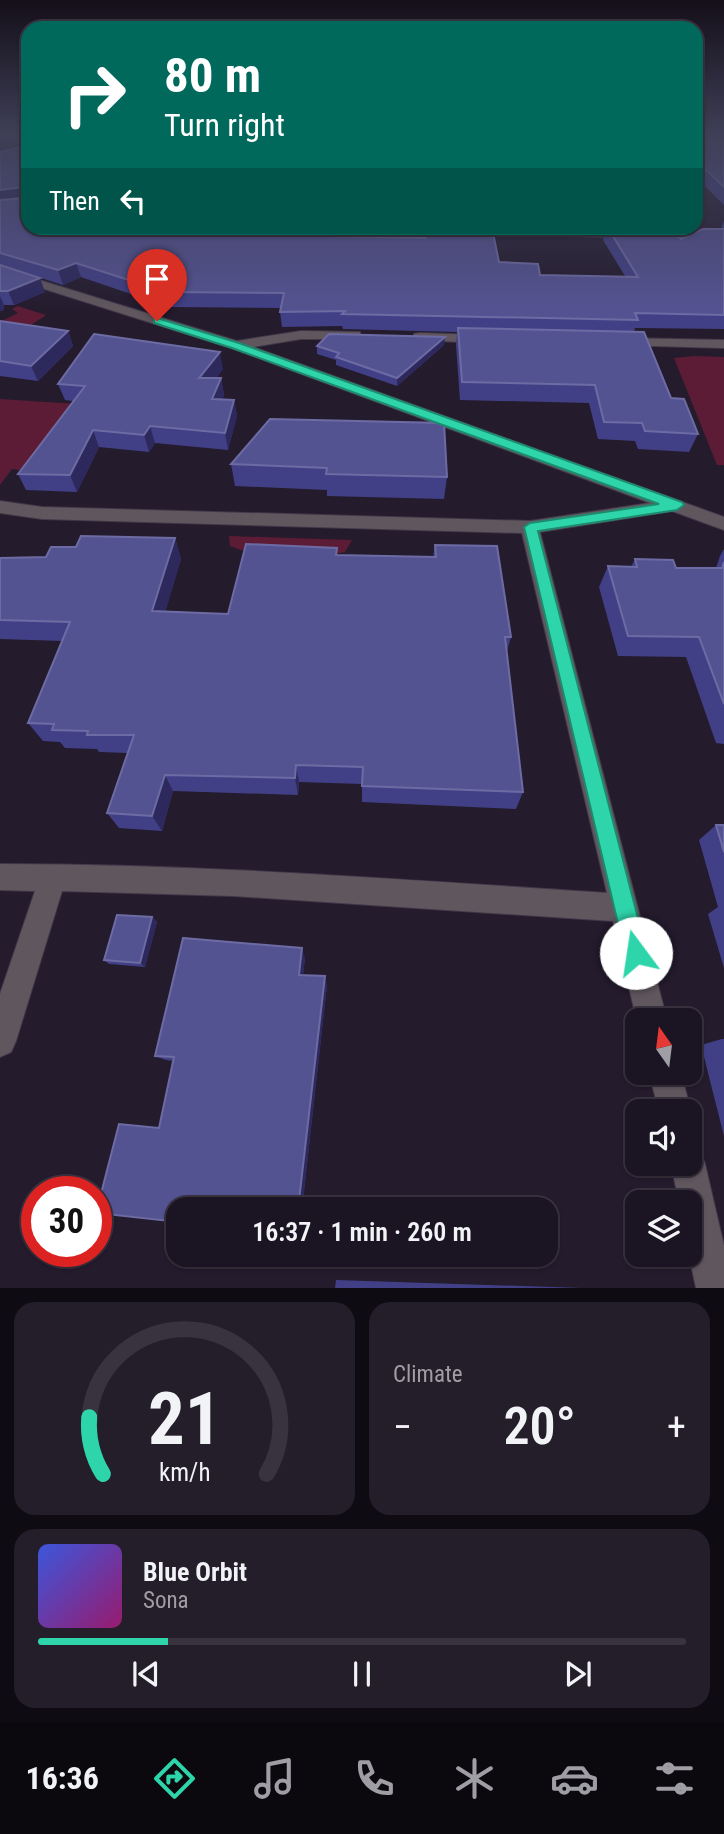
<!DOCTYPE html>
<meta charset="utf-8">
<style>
:root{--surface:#1b1422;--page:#241d2a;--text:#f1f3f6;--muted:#a09ea5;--line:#393340;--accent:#2ed4aa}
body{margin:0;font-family:"Roboto Condensed",sans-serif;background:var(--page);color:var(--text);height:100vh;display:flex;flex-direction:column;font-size:26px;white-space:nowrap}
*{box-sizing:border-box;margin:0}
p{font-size:23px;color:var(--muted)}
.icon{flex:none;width:38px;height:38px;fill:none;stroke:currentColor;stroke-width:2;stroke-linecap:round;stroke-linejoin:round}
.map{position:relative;height:1288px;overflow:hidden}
.side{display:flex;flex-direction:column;gap:14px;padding:14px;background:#0f0b13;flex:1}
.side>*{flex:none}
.hud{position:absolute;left:21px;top:21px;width:682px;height:214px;border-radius:21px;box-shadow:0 2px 5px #0004,0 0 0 2px var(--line);background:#00695c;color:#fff;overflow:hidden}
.needle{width:46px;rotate:346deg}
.controls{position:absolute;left:625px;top:1008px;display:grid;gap:14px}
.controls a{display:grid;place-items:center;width:77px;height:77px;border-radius:14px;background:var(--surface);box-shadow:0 2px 5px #0004,0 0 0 2px var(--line);font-size:35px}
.speed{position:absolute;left:21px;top:1176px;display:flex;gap:14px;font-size:35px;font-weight:700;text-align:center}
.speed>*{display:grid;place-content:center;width:91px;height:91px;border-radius:50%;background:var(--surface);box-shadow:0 2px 5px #0004,0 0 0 2px var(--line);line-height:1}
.speed .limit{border:10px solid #d22;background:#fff;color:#111}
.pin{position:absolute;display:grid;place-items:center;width:60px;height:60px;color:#fff;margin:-72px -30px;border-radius:50% 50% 50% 0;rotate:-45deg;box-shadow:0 0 7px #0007}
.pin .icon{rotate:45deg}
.me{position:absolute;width:77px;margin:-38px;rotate:346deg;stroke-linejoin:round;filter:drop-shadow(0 0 5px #0008)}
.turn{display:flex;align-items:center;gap:24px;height:147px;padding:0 28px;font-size:32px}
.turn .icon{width:91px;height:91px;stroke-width:2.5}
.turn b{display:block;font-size:49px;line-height:60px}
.then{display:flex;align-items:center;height:66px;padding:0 28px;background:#0003;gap:14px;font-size:26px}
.big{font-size:52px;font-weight:600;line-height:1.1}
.side .card{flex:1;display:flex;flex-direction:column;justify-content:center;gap:10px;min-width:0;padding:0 24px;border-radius:21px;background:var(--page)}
.side .dial{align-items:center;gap:0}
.dial svg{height:182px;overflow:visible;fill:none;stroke:var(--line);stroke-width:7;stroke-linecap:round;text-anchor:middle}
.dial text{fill:var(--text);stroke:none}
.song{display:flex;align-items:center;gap:21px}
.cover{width:84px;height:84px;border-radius:10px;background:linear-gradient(135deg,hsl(230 70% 55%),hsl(320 70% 35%))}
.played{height:7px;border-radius:4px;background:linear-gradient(90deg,var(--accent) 20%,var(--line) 20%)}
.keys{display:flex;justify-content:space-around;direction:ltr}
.heat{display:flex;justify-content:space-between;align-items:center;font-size:38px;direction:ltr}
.side .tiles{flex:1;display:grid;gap:14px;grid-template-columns:1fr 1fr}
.card:last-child{grid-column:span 2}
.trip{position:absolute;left:166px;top:1197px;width:392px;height:70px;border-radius:21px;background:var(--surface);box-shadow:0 2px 5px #0004,0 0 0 2px var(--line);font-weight:600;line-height:70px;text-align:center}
.menu{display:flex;height:112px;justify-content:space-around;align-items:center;background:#0b080e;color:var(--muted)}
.menu .icon{width:49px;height:49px}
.menu .current{color:var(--accent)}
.menu b{font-size:32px;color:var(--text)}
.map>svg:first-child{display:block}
.green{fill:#5d1c35}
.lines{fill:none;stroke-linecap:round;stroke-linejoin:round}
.street-casing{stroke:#41394a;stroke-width:2}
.street{fill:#60575e;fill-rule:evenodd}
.wall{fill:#414086}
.shaded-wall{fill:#2d295d}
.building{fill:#545392;stroke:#6d6ba3;stroke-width:2}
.route{fill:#2ed4aa;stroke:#1e8a6e;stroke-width:2}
</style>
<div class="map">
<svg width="724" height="1288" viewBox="0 0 724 1288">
<rect width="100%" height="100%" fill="#241b2d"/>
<g class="green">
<path d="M 18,306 L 46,315 L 25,329 L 2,321 L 18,313 L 12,309 Z"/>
<path d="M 695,356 L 724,357 L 724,465 L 717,465 L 674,358 Z"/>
<path d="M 0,399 L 77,404 L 36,472 L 12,469 L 0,485 Z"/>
<path d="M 229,536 L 352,540 L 345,552 L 330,555 L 241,550 L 230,546 Z"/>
</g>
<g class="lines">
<g class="street-casing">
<g id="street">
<path d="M 414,228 L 499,228 L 724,235 L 724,241 L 419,231 Z"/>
<path d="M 0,268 L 237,341 L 301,331 L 360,332 L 360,338 L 355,339 L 301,339 L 253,347 L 724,517 L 724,530 L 672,511 L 540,532 L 667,1020 L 637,1021 L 613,921 L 234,896 L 62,891 L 16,1041 L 11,1052 L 0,1057 L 0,994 L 35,891 L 0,890 L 0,864 C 202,864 405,880 607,893 L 522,533 L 42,519 L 0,513 L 0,501 L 42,507 L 530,521 L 650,503 L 231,348 L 0,275 Z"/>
<path d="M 419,333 L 485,335 L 492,339 L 485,343 L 414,340 L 414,334 Z"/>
<path d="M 622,338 L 724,340 L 724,348 L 617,345 L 615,342 Z"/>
<path d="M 649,1073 L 681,1073 L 691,1111 L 690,1116 L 690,1111 L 659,1111 Z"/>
<path d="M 690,1147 L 700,1152 L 705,1164 L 724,1246 L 724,1288 L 696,1288 L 689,1255 L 690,1202 L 679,1202 L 671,1164 L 690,1164 Z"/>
</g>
</g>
<use href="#street" class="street"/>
</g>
<g class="wall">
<path d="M 696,134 L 724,134 L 724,205 L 696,177 Z"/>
<path d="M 0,152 L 28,228 L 158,228 L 156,229 L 425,238 L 450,235 L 451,228 L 492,228 L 499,262 L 540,275 L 625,276 L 603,240 L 606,229 L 596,228 L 660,228 L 681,239 L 721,229 L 724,221 L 724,329 L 635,328 L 634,331 L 671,398 L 698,434 L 689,452 L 638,449 L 635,441 L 598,439 L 589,403 L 460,400 L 456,345 L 457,332 L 343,329 L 342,326 L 282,327 L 280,312 L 281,308 L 169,307 L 81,277 L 63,285 L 1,265 L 45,292 L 14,305 L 4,305 L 4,310 L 0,311 Z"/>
<path d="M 0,321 L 68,331 L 73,346 L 38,381 L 0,376 Z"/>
<path d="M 444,345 L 397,386 L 336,365 L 336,360 L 317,354 L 317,346 Z"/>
<path d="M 223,369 L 216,378 L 221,378 L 224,395 L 222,400 L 234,400 L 237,416 L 228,450 L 155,443 L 149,452 L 99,447 L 77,492 L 26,490 L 18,474 L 73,401 L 65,400 L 58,384 Z"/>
<path d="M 270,419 L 447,477 L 444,499 L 327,496 L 327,490 L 235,486 L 231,464 Z"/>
<path d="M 175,538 L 181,559 L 165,611 L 228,614 L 337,548 L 337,555 L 433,557 L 435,545 L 511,637 L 507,651 L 523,792 L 516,809 L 362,802 L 362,784 L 299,782 L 298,795 L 173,791 L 162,831 L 119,828 L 107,813 L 128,753 L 99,752 L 97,749 L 65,748 L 60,742 L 43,741 L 28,723 L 62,641 L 0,639 L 0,558 L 46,557 L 76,547 Z"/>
<path d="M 724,549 L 724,744 L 716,743 L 686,657 L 618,656 L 599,587 L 608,566 L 631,567 L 635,559 L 676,568 L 716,568 L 720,556 Z"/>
<path d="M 716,825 L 724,825 L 724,968 L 708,914 L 718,907 L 699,840 Z"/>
<path d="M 152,917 L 157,922 L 145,967 L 109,964 L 104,960 Z"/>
<path d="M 305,958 L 303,975 L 327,985 L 302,1209 L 178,1209 L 159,1128 L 173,1061 L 166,1060 L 155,1056 Z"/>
<path d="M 722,1039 L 724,1039 L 724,1136 L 701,1045 Z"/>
<path d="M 336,1280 L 582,1288 L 335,1288 Z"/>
</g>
<g class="shaded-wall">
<path d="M 23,187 L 28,199 L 0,203 L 0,190 Z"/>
<path d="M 137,228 L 158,228 L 138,243 L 135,229 Z"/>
<path d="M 340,228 L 349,228 L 335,250 L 334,236 Z"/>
<path d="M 76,263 L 81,277 L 63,285 L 58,270 Z"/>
<path d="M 40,278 L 45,292 L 14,305 L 8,291 Z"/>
<path d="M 0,296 L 4,305 L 4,310 L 0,311 Z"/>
<path d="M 68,331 L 73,346 L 38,381 L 31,366 Z"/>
<path d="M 445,337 L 444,345 L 397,386 L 397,378 Z"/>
<path d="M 220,352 L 223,369 L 203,394 L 199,378 Z"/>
<path d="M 221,378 L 224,395 L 216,416 L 212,399 Z"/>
<path d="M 234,400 L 237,416 L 228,450 L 225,433 Z"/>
<path d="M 150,426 L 155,443 L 149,452 L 144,435 Z"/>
<path d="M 93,430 L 99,447 L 77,492 L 70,475 Z"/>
<path d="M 175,538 L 181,559 L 160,631 L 152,611 Z"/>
<path d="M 296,765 L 299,782 L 298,795 L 295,778 Z"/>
<path d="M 165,775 L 173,791 L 162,831 L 152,816 Z"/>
<path d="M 152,917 L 157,922 L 145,967 L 140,963 Z"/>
<path d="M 302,948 L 305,958 L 302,983 L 299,975 Z"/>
<path d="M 325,976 L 327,985 L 302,1209 L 298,1209 Z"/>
</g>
<g class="building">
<path d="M 696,134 L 699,134 L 697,139 L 700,142 L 724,142 L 724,187 L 698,162 L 696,162 Z"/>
<path d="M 28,145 L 28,228 L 137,228 L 135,229 L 220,228 L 340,228 L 334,236 L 425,238 L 425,235 L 452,235 L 451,228 L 492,228 L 499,262 L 538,264 L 540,275 L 638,277 L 608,228 L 672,228 L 681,239 L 703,229 L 724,229 L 724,315 L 635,313 L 638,320 L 342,314 L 345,311 L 280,312 L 284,293 L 166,292 L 76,263 L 58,270 L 0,253 L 0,200 L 24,198 L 26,195 L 23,187 L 0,190 L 0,152 Z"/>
<path d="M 0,265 L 40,278 L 8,291 L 0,291 Z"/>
<path d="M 0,321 L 68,331 L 31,366 L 0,361 Z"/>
<path d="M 458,328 L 644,332 L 671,398 L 684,399 L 698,434 L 645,431 L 642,423 L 604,422 L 595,385 L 462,382 Z"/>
<path d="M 94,334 L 220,352 L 199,378 L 221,378 L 212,399 L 234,400 L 225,433 L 150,426 L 144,435 L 93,430 L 70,475 L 18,474 L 85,386 L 58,384 Z"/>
<path d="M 329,334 L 445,337 L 397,378 L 336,357 L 339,353 L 317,346 Z"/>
<path d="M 270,419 L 444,423 L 447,477 L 326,474 L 327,468 L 231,464 Z"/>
<path d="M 81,536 L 175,538 L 152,611 L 228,614 L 246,544 L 337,548 L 336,555 L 436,557 L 435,545 L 497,546 L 511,637 L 505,637 L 523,792 L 362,786 L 363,767 L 296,765 L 295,778 L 165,775 L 152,816 L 107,813 L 134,735 L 87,735 L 88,731 L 52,730 L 54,724 L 28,723 L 70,622 L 0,620 L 0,558 L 46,557 L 51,547 L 76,547 Z"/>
<path d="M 635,559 L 673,560 L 676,568 L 722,568 L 724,562 L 724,704 L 699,637 L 628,636 L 608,566 L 637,567 Z"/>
<path d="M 716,825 L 724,825 L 724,852 Z"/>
<path d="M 117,915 L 152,917 L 140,963 L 104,960 Z"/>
<path d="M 183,938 L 302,948 L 299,975 L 325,976 L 298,1209 L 178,1209 L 178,1222 L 96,1213 L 119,1124 L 159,1128 L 174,1057 L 155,1056 Z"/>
</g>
<linearGradient id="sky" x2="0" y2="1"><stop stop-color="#140f19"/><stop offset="0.43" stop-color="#3f3f57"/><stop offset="1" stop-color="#3f3f57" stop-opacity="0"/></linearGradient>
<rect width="724" height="314" fill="url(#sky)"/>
<path class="route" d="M 157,318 L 239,343 L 682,502 L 684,505 L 677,510 L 538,531 L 647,953 L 643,961 L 636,964 L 628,961 L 625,953 L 524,527 L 530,523 L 659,504 L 232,348 L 154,323 L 154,319 Z"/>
</svg>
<div class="controls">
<a><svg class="needle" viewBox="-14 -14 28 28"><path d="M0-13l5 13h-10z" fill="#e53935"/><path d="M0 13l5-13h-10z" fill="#a09ea5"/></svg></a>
<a><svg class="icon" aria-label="sound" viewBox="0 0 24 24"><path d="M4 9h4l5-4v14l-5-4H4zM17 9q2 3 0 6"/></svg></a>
<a><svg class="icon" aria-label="layers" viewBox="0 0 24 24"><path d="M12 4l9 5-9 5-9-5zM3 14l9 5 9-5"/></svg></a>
</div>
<div class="speed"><div class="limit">30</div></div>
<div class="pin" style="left:157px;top:321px;background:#d93025"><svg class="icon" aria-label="arrive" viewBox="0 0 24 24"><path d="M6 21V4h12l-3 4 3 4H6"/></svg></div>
<svg class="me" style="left:636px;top:953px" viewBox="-20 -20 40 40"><circle r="19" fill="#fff"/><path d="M0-13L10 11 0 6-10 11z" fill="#2ed4aa"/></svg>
<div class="trip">16:37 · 1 min · 260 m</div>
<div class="hud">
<div class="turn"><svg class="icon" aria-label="right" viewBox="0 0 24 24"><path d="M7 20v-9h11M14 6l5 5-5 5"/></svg><div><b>80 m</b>Turn right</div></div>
<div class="then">Then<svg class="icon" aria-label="left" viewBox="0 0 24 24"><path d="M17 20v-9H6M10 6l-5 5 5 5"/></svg></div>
</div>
</div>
<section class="side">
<div class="tiles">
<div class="card dial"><svg viewBox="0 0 100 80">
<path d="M14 69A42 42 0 1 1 86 69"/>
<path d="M14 69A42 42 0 0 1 8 44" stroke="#2ed4aa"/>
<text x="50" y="56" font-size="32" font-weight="700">21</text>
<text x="50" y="72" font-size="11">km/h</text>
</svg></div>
<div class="card"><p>Climate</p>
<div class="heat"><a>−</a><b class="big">20°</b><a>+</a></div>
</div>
<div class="card">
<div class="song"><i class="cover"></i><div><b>Blue Orbit</b><p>Sona</p></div></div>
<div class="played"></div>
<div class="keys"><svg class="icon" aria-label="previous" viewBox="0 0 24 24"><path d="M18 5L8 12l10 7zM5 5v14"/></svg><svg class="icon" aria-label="pause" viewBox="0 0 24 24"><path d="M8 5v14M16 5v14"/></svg><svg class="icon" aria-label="next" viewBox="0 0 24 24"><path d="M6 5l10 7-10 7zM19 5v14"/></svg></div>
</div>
</div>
</section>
<nav class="menu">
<b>16:36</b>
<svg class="icon current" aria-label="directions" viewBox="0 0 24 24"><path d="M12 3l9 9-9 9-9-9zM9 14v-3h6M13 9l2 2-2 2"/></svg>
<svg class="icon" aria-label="music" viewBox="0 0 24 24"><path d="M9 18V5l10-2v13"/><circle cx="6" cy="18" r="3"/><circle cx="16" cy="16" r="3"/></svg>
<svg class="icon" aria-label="phone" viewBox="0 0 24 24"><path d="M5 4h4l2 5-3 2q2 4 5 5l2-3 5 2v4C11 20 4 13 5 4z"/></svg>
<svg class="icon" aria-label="climate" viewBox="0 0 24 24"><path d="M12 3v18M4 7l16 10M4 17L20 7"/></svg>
<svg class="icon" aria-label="car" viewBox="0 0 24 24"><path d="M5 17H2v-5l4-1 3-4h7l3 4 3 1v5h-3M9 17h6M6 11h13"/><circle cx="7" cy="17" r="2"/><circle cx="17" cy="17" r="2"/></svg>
<svg class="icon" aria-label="filters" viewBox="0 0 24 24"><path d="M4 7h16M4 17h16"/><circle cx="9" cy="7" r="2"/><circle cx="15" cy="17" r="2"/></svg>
</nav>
